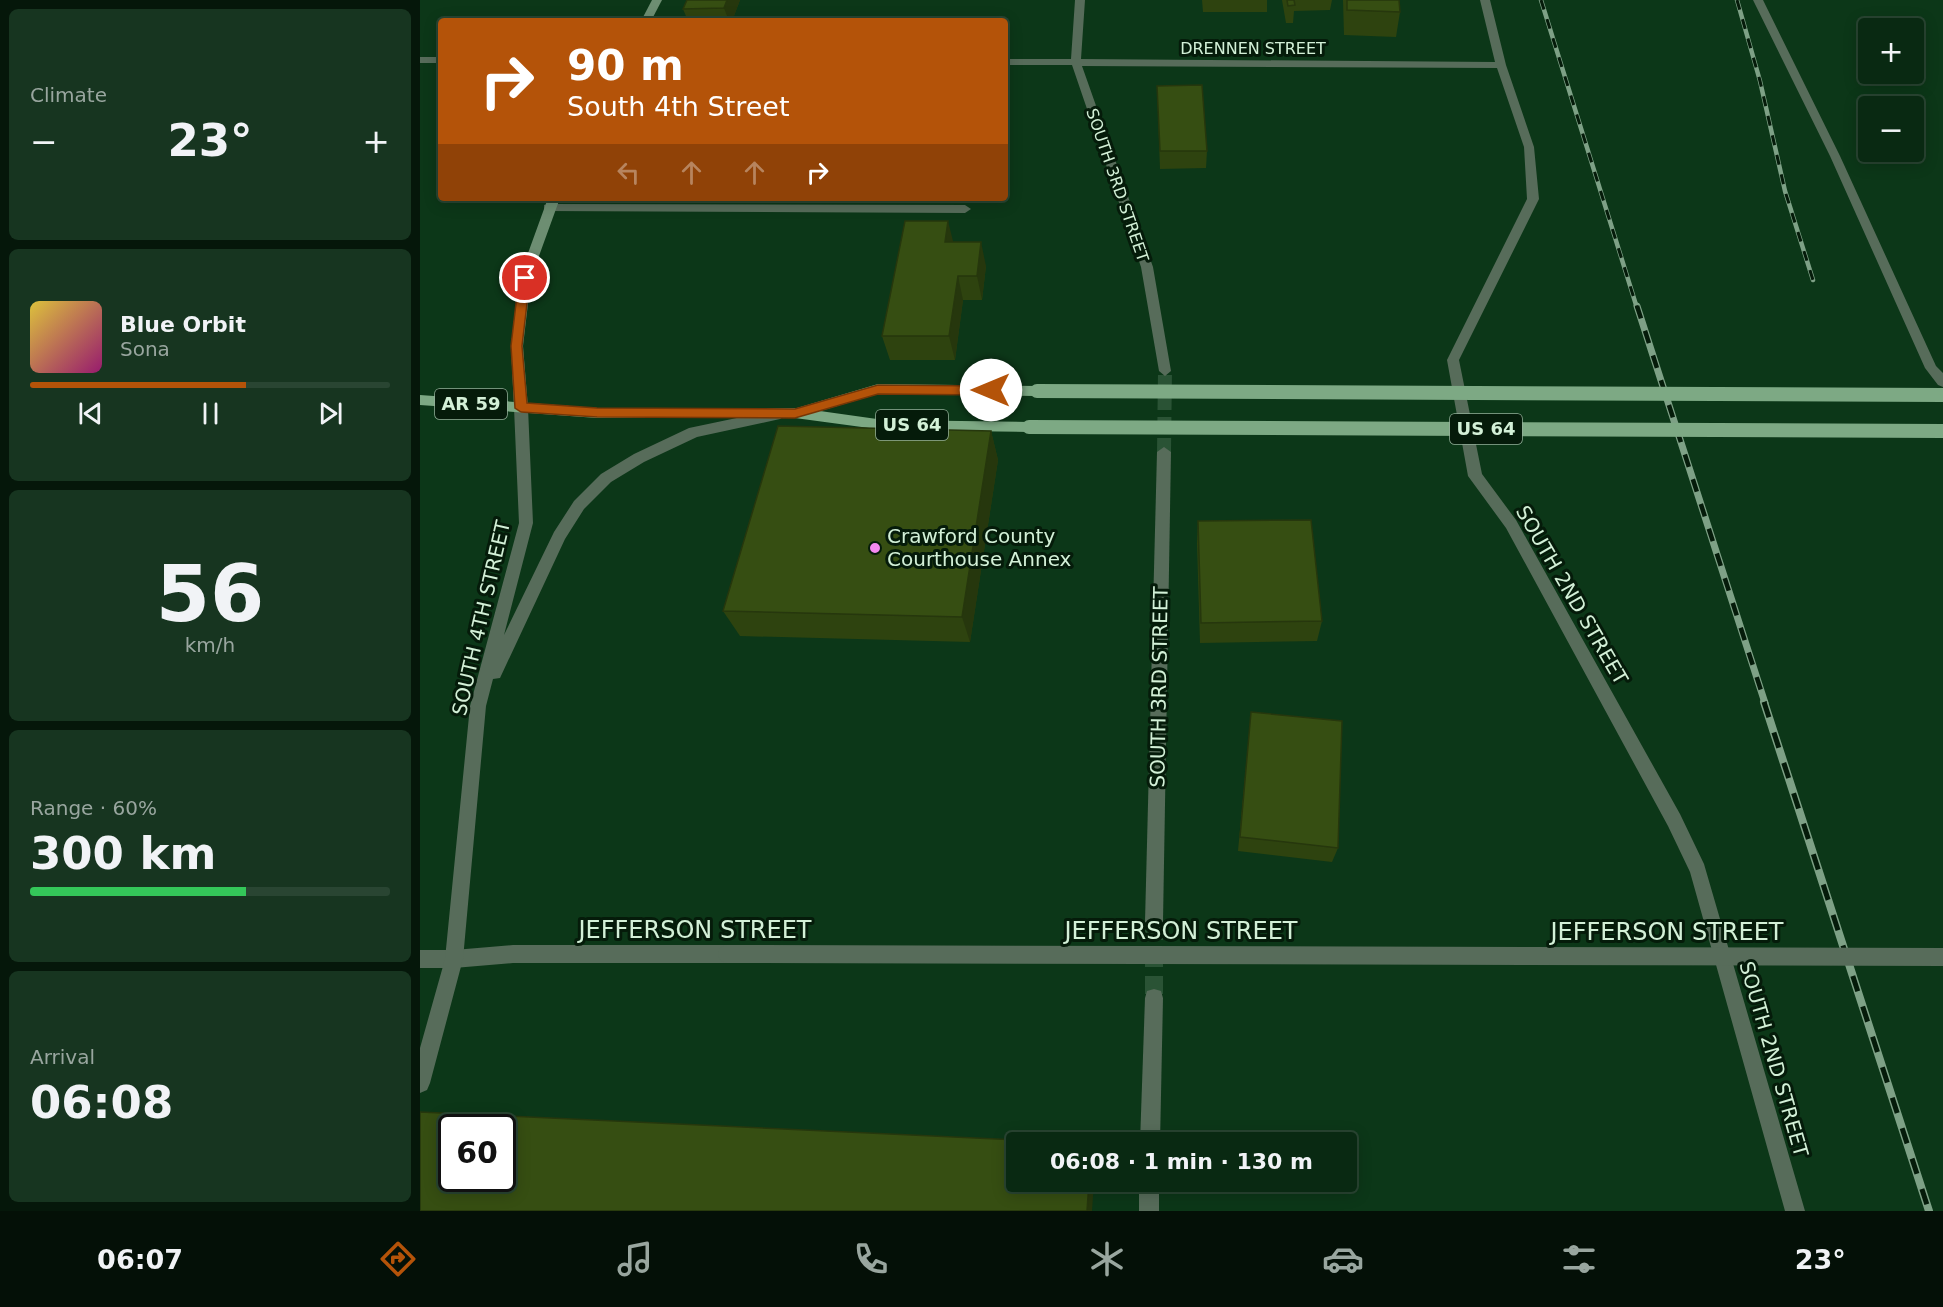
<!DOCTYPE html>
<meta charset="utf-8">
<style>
:root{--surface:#092912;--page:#173520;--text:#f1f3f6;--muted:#99a69f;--line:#294532;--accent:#b45309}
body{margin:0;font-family:"DejaVu Sans",sans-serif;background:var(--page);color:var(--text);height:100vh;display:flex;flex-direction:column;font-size:22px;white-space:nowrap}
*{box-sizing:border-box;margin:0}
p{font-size:20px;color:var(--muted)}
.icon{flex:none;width:33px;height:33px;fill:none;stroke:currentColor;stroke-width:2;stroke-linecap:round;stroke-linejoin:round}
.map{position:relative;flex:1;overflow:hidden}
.sheet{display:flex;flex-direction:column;gap:9px;padding:9px;background:#05170a;width:420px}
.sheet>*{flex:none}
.hud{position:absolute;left:18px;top:18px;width:570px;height:183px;border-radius:6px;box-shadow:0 3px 15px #0003,0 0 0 2px var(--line);background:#b45309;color:#fff;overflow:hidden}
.buttons{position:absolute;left:1438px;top:18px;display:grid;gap:12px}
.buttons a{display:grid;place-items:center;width:66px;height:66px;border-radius:6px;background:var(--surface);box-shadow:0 3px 15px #0003,0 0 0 2px var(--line);font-size:30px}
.speed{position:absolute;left:18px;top:1114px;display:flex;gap:12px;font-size:30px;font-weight:700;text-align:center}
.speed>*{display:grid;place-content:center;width:78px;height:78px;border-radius:50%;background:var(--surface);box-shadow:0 3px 15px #0003,0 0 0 2px var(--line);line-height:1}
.speed .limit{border:3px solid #111;border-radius:9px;background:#fff;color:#111}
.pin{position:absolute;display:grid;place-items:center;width:51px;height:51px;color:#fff;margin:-26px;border:3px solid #fff;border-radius:50%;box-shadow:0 2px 6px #0007}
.me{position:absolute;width:66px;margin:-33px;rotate:270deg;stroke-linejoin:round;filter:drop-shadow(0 0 4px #0008)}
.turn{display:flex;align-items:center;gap:21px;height:126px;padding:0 30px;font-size:27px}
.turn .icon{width:78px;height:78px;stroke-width:2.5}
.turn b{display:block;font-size:42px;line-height:51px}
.lanes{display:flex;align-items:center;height:57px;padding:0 30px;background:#0003;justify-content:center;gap:30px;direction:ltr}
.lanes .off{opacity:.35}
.big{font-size:45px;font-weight:700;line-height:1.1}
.sheet .tile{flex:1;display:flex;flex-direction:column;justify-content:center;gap:9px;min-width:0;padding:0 21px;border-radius:9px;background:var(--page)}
.sheet .dial{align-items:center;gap:0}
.dial b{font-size:78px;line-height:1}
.song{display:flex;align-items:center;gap:18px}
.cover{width:72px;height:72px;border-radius:9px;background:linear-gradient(135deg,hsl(50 70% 55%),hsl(320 70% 35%))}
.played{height:6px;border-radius:3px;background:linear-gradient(90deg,var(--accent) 60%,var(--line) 60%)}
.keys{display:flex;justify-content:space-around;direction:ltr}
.heat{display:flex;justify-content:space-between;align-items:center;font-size:33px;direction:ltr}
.charge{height:9px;border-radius:4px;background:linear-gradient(90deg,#34c759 60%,var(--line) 0)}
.trip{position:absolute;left:586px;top:1132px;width:351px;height:60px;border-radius:6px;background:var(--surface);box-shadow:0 3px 15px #0003,0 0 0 2px var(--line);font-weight:700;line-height:60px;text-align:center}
.tabs{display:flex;height:96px;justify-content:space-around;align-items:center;background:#041007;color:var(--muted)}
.tabs .icon{width:42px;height:42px}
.tabs .current{color:var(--accent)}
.tabs b{font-size:27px;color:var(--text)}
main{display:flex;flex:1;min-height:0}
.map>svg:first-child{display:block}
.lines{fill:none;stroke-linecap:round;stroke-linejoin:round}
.minor-tunnel-far1{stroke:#2a5335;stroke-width:14;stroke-dasharray:14 7;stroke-linecap:butt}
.minor-tunnel{stroke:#2a5335;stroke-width:18;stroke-dasharray:18 9;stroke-linecap:butt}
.service{fill:#576c5a;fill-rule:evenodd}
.minor{fill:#576c5a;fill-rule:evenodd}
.tertiary{fill:#576c5a;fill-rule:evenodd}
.secondary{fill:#6d8e72;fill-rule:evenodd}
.primary{fill:#7da984;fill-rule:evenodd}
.rail-far2-casing{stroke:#7ea186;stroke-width:4.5}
.rail-far1-casing{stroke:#7ea186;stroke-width:7}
.rail-casing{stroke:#7ea186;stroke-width:8}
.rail-far2{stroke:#051b0a;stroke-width:3;stroke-dasharray:10;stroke-linecap:butt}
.rail-far1{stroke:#051b0a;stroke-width:4.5;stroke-dasharray:13;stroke-linecap:butt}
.rail{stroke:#051b0a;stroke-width:5;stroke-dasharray:16;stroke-linecap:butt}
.minor-bridge{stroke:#576c5a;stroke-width:18}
.primary-bridge{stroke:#7da984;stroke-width:14}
.wall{fill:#2e430f}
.shaded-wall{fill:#26370d}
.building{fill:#364e12;stroke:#26370d;stroke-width:1.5;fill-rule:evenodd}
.route{fill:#b45309;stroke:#753606;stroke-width:1.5}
.poi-dot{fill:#f489ef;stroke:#051b0a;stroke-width:2}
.labels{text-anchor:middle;stroke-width:6;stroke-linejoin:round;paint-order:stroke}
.far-street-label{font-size:16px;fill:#d3f0d7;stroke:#051b0a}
.shield{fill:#051b0a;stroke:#95b09a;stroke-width:1.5}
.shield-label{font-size:18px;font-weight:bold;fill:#d3f0d7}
.poi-label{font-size:20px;fill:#d3f0d7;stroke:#051b0a;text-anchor:start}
.street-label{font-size:20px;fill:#d3f0d7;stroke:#051b0a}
.near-street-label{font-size:24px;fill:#d3f0d7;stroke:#051b0a}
</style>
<main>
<section class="sheet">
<div class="tile"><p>Climate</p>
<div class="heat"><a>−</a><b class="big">23°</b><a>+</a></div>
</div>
<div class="tile">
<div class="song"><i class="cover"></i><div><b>Blue Orbit</b><p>Sona</p></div></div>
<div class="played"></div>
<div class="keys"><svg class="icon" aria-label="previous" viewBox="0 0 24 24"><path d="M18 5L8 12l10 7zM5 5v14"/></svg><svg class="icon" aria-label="pause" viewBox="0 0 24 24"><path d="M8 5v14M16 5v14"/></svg><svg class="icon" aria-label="next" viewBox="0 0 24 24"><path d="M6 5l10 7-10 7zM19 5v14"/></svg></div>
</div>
<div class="tile dial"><b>56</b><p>km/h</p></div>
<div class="tile"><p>Range · 60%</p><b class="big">300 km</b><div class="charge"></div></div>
<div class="tile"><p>Arrival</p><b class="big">06:08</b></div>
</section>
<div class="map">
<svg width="1523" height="1211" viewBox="0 0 1523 1211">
<rect width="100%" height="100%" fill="#0c3718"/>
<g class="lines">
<path class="minor-tunnel-far1" d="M 744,452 L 745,371"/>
<path class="minor-tunnel" d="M 734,922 L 734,998"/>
<g class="service">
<path d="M 1333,0 L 1343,0 L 1420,156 L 1516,366 L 1523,373 L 1523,387 L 1518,385 L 1505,368 L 1410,156 Z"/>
<path d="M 128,204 L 545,205 L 551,209 L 545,213 L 124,211 L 124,205 Z"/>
</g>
<g class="minor">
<path d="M 655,0 L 665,0 L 661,59 L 1075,62 L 1060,0 L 1070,0 L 1086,65 L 1114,147 L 1119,199 L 1039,360 L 1062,474 L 1096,520 L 1260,814 L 1284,864 L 1385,1211 L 1365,1211 L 1270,872 L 1248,826 L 1086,528 L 1048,476 L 1027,360 L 1107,199 L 1104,147 L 1077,68 L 662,66 L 733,267 L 751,371 L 745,376 L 739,371 L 721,267 L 652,65 L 585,65 L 585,59 L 651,59 Z"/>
<rect x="0" y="57" width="21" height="6"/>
<path d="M 744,447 L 751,452 L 743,922 L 740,928 L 734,931 L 728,928 L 725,922 L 737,452 Z"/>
<path d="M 93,945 L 307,945 L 313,948 L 316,954 L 313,960 L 307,963 L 93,963 L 34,968 L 0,968 L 0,950 L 34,950 Z"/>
<path d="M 734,989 L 741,991 L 743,998 L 740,1143 L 720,1143 L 725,998 L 727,991 Z"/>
<rect x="719" y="1182" width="20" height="29"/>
</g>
<path class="tertiary" d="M 101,403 L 108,408 L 113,523 L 84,635 L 134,532 L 154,501 L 181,474 L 214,454 L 269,428 L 360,409 L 367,414 L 360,419 L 277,437 L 224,462 L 191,482 L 164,509 L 145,539 L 80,678 L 73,679 L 66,706 L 43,959 L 10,1083 L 7,1090 L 0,1093 L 0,1048 L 25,959 L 50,706 L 99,523 L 94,408 Z"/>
<g class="secondary">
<path d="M 232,0 L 242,0 L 231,21 L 221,21 Z"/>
<path d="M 128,198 L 140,198 L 111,278 L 103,346 L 108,408 L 101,413 L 94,408 L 91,346 L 99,278 Z"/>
</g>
<path class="primary" d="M 458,384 L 617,386 L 624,391 L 617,396 L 458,394 L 400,411 L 464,420 L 609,422 L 616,427 L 609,432 L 464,430 L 375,418 L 177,418 L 0,405 L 0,395 L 177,408 L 377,408 Z"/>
<g class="rail-far2-casing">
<g id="rail-far2">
<path d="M 1121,0 L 1217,308"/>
<path d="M 1317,0 L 1340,81 L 1365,191 L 1393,280"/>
</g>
</g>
<g class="rail-far1-casing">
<path id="rail-far1" d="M 1217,306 L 1345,703"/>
</g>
<g class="rail-casing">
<path id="rail" d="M 1344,702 L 1509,1211"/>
</g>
<use href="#rail-far2" class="rail-far2"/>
<use href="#rail-far1" class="rail-far1"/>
<use href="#rail" class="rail"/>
<path class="minor-bridge" d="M 307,954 L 1523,957"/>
<g class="primary-bridge">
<path d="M 617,391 L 1523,395"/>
<path d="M 609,427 L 1523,431"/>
</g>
</g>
<g class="wall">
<path d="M 267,0 L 320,0 L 312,21 L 268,21 L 263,9 Z"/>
<path d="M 782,0 L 847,0 L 847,12 L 783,12 Z"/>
<path d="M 862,0 L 912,0 L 910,10 L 874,11 L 873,23 L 866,23 Z"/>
<path d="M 923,0 L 979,0 L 980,12 L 976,37 L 924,35 Z"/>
<path d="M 737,86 L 787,151 L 786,168 L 740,169 Z"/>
<path d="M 533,242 L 566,266 L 562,300 L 543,300 L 535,360 L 470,360 L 462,336 Z"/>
<path d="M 571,431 L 578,460 L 550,642 L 320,636 L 303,611 Z"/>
<path d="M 778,521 L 902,621 L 897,641 L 780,643 L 777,543 Z"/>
<path d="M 831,712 L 918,848 L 912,862 L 818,851 Z"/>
</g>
<g class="shaded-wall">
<path d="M 307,0 L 320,0 L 312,21 L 309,21 L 304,8 Z"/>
<path d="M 528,221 L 534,245 L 525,242 Z"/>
<path d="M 561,242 L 566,266 L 562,300 L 557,276 Z"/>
<path d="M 538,276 L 543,300 L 535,360 L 529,336 Z"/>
<path d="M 571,431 L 578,460 L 550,642 L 542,617 Z"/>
<path d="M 669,1182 L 674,1182 L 672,1211 L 667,1211 Z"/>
</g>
<g class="building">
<path d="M 267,0 L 307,0 L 304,8 L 263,9 Z"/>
<path d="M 867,0 L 874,0 L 875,5 L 868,6 Z"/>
<path d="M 927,0 L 979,0 L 980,12 L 927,10 Z"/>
<path d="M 782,85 L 787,151 L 740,151 L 737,86 Z"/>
<path d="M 485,221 L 528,221 L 525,242 L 561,242 L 557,276 L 538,276 L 529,336 L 462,336 Z"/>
<path d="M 358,426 L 571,431 L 542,617 L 303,611 Z"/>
<path d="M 891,520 L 902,621 L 781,623 L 778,521 Z"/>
<path d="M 831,712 L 922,721 L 918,848 L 820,837 Z"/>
<path d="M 0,1112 L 664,1143 L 597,1143 L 597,1182 L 669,1182 L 667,1211 L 0,1211 ZM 32,1128 L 82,1128 L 82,1179 L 32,1179 Z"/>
</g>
<path class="route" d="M 105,274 L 110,278 L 102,346 L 107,403 L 177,408 L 375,409 L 458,385 L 571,386 L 577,390 L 571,395 L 458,394 L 375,418 L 177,417 L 101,412 L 95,408 L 91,346 L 99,278 Z"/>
<circle class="poi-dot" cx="455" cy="548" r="6"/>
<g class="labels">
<g class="far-street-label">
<text x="833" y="54">DRENNEN STREET</text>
<text transform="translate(698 185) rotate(71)" y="6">SOUTH 3RD STREET</text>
</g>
<g class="shield">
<rect x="15" y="389" width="72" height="30" rx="4.5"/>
<rect x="456" y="410" width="72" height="30" rx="4.5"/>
<rect x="1030" y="414" width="72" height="30" rx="4.5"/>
</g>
<g class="shield-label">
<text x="51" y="410">AR 59</text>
<text x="492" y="431">US 64</text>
<text x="1066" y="435">US 64</text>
</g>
<g class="poi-label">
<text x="467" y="543">Crawford County<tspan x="467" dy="23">Courthouse Annex</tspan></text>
</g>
<g class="street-label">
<text transform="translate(1152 595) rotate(60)" y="7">SOUTH 2ND STREET</text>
<text transform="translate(61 618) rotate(-77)" y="7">SOUTH 4TH STREET</text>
<text transform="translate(739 687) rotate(-89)" y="7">SOUTH 3RD STREET</text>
<text transform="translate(1354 1059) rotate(74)" y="7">SOUTH 2ND STREET</text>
</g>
<g class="near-street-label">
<text x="275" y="938">JEFFERSON STREET</text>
<text x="761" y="939">JEFFERSON STREET</text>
<text x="1247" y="940">JEFFERSON STREET</text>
</g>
</g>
</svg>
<div class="buttons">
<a>+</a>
<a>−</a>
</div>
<div class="speed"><div class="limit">60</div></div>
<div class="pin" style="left:105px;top:278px;background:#d93025"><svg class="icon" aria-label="arrive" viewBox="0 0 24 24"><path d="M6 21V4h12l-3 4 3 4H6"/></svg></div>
<svg class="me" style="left:571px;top:390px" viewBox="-20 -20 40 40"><circle r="19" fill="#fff"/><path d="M0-13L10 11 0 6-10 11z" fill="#b45309"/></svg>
<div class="trip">06:08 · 1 min · 130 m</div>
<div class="hud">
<div class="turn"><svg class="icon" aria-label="right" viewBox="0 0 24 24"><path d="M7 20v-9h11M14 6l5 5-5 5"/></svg><div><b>90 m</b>South 4th Street</div></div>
<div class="lanes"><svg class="icon off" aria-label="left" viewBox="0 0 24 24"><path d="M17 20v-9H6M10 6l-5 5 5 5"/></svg><svg class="icon off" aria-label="ahead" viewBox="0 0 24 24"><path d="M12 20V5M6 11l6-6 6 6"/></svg><svg class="icon off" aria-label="ahead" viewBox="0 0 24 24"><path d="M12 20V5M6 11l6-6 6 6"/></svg><svg class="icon" aria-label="right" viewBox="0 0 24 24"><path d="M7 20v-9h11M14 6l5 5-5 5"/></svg></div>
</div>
</div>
</main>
<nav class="tabs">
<b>06:07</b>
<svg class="icon current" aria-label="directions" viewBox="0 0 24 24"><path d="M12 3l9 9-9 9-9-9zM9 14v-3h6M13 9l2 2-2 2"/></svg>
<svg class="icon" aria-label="music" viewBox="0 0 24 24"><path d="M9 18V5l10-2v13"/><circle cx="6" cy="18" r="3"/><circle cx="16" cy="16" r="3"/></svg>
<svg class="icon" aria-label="phone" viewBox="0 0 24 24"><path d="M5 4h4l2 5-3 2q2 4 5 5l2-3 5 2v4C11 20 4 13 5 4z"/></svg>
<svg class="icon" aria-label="climate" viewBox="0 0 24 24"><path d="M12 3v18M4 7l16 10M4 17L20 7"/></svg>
<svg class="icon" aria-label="car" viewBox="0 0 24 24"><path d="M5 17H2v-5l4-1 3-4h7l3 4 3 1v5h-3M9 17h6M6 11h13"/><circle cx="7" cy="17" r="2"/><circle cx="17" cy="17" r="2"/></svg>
<svg class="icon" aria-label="filters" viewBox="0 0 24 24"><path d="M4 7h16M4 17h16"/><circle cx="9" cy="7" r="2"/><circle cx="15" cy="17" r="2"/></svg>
<b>23°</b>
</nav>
